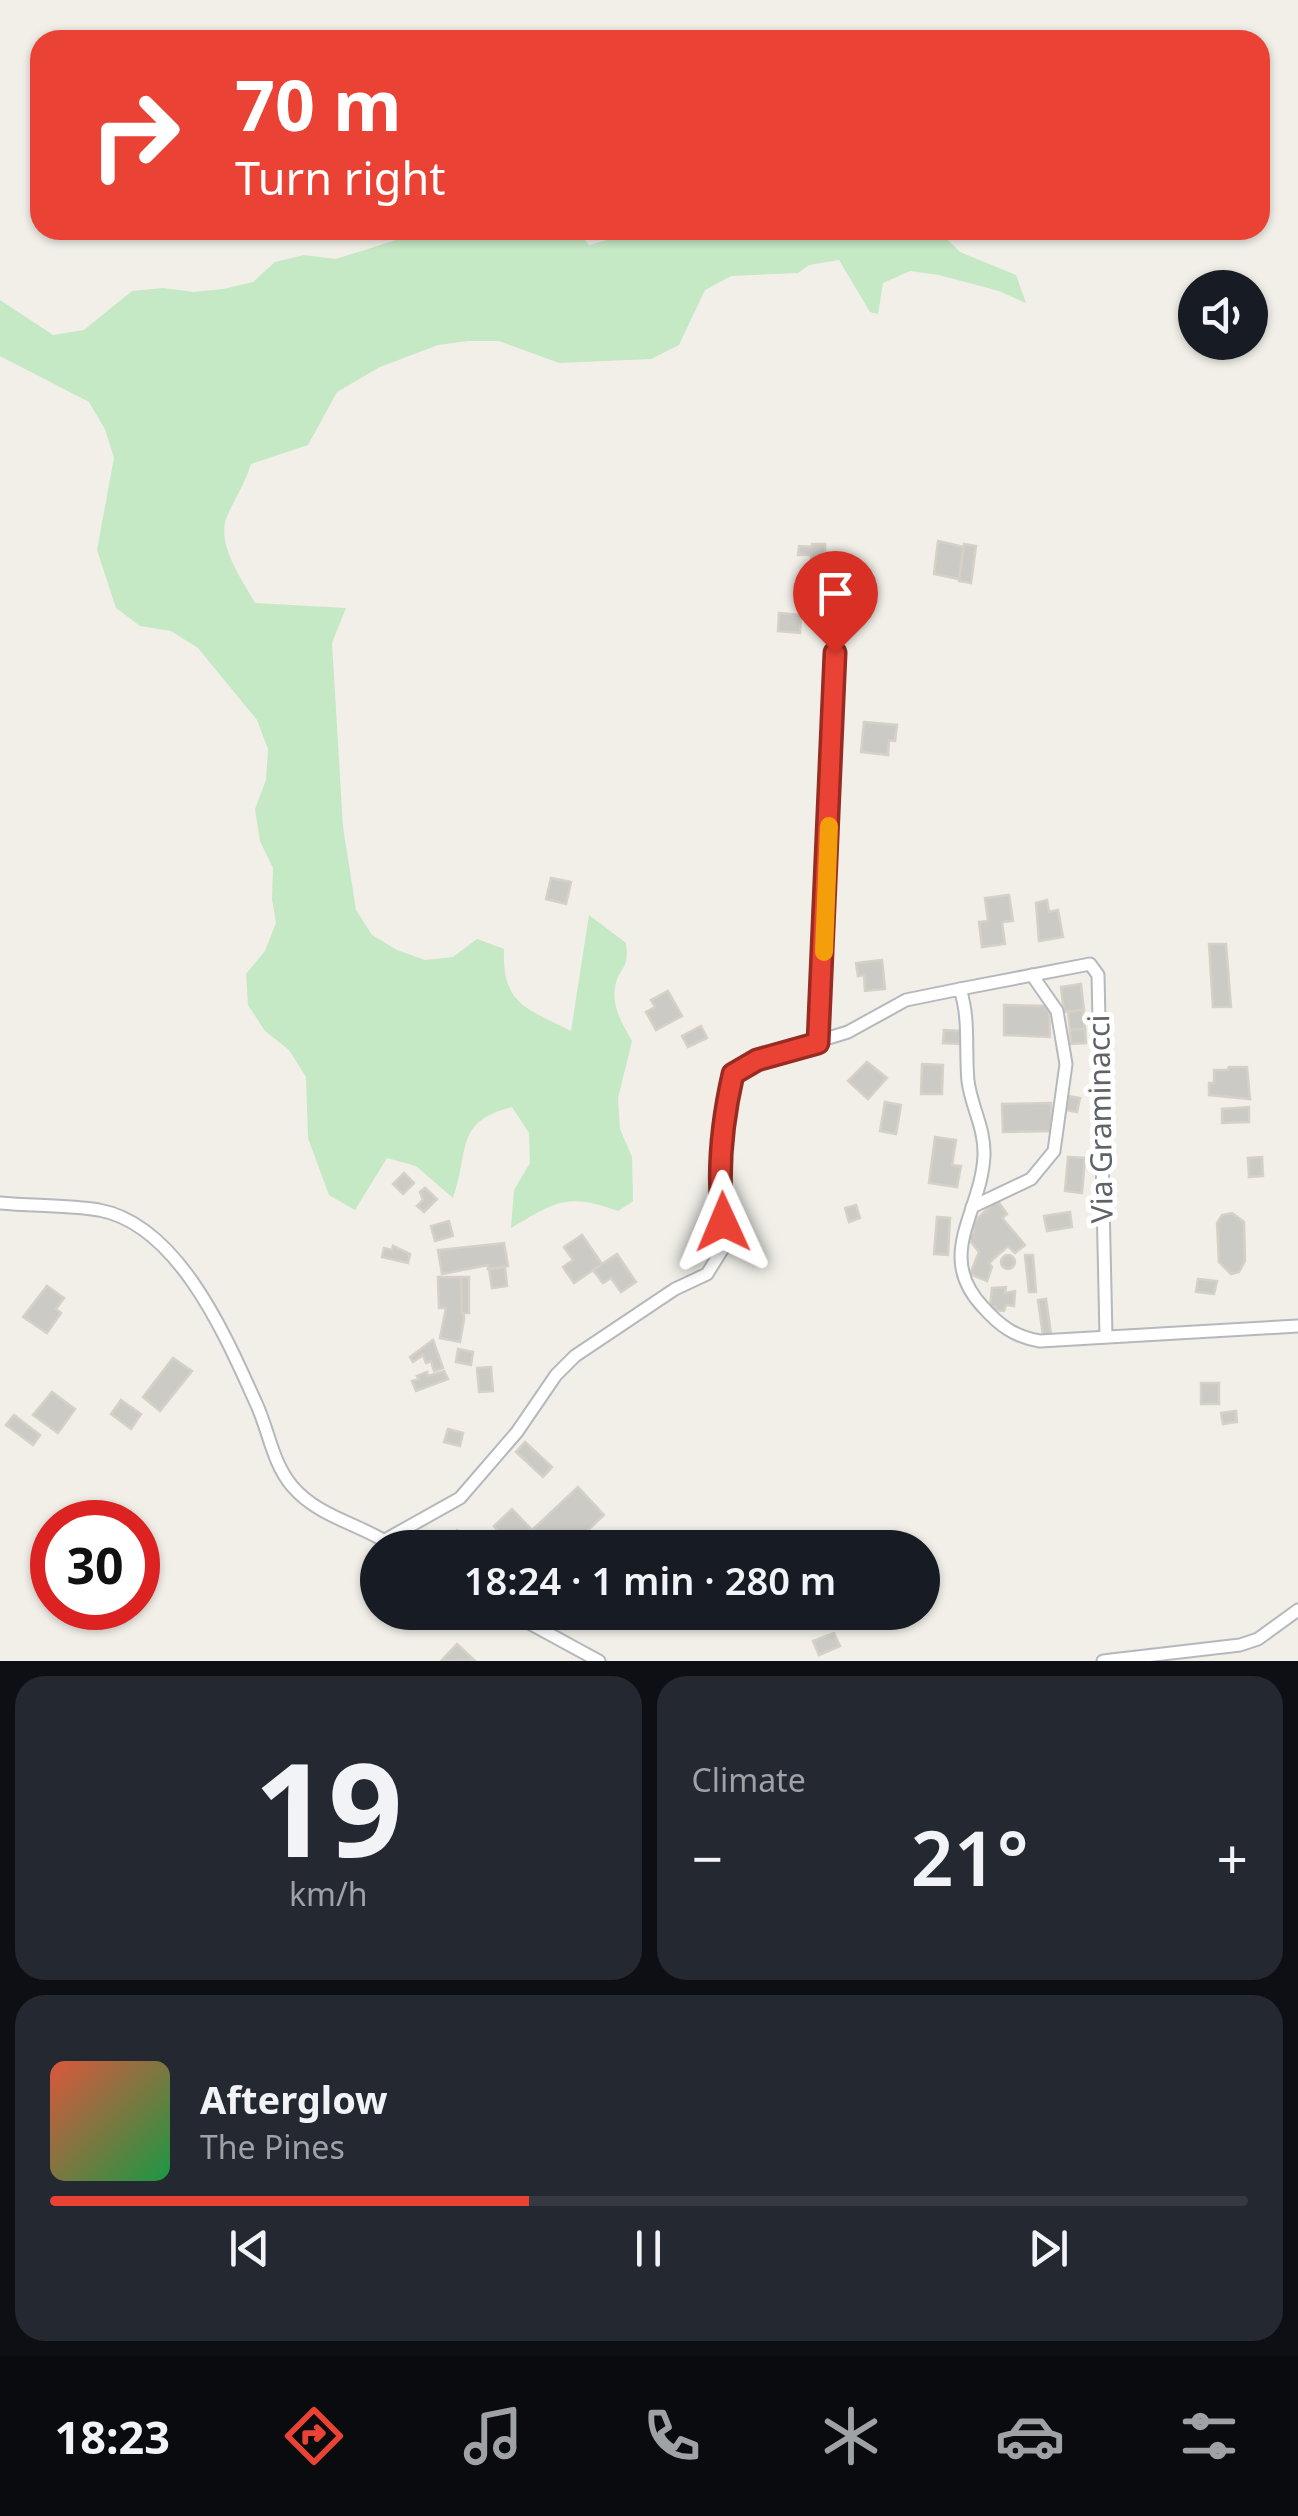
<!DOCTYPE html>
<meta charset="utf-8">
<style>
:root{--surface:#171b24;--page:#242831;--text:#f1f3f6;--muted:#9ea1a6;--line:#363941;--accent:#ea4335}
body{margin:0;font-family:"Noto Sans",sans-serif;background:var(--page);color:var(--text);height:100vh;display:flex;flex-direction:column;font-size:38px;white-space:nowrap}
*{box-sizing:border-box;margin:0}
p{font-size:32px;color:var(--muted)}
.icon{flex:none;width:55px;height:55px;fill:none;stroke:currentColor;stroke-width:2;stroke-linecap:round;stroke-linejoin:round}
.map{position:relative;height:1661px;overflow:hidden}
.panel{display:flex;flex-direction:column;gap:15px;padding:15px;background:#0d0f14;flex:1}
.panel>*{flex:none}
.hud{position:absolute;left:30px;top:30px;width:1240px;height:210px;border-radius:30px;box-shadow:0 2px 8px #0004;background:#ea4335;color:#fff;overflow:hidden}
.fabs{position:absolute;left:1178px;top:270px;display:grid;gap:20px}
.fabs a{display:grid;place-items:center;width:90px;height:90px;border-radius:50%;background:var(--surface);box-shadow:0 2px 8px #0004;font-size:50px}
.speed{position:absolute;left:30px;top:1500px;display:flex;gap:20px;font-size:50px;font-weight:700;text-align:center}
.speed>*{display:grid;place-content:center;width:130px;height:130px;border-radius:50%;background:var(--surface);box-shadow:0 2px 8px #0004;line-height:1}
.speed .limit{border:15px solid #d22;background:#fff;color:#111}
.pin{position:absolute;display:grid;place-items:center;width:85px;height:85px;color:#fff;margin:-102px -42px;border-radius:50% 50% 50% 0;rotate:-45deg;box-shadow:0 0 10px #0007}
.pin .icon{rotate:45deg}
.me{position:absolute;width:110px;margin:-55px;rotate:359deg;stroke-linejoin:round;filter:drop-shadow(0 0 8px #0008)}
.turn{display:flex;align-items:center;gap:35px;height:210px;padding:0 40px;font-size:45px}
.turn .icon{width:130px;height:130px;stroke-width:2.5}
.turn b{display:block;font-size:70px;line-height:85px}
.big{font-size:75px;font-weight:600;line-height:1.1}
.panel .tile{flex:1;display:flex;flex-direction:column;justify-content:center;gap:15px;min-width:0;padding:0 35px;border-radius:30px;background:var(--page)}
.panel .dial{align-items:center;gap:0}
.dial b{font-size:130px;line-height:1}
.song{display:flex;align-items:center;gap:30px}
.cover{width:120px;height:120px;border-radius:15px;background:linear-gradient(135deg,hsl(10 70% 55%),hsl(140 70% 35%))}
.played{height:10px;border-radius:5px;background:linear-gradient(90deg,var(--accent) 40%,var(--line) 40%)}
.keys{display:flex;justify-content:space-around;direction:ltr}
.heat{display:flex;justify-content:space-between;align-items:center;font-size:55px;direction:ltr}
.panel .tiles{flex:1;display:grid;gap:15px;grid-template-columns:1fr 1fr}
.tile:last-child{grid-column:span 2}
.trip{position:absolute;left:360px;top:1530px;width:580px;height:100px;border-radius:50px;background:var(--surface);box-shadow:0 2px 8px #0004;font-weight:600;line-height:100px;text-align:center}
.tabs{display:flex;height:160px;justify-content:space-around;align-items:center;background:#090b0e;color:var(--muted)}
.tabs .icon{width:70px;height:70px}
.tabs .current{color:var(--accent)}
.tabs b{font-size:45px;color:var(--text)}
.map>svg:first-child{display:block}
.green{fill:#c5e8c5}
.building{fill:#cccac5;stroke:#d6d1c6;stroke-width:2.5}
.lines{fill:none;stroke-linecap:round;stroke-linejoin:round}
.street-casing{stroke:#b5b8bc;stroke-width:15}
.street{stroke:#fff;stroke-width:11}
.route-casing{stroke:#982c22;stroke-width:25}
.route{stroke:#ea4335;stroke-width:18}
.slow{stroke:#f59e0b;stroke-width:18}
.labels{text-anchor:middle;stroke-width:10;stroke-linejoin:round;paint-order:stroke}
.street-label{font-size:30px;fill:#5f6368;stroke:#fff}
</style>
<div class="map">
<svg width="1298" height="1661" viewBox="0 0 1298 1661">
<rect width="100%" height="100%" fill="#f1efe8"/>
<path class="green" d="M 428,230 L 577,230 L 589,245 L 644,230 L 938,230 L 960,252 L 1016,275 L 1026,303 L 999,291 L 939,275 L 910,271 L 883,283 L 878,314 L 870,312 L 839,260 L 809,265 L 798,273 L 731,276 L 705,290 L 679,345 L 651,359 L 559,363 L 499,341 L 468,341 L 438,345 L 380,367 L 337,392 L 308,445 L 251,464 C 245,483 236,497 228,514 C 214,542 242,579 255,603 L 346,608 L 332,643 L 343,827 L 356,910 L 372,935 L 397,950 L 425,960 L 453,957 L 477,939 L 504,949 C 502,1005 526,1008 571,1031 L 589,915 L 626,943 C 630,971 618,967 615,988 C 612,1008 623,1025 632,1041 L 618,1098 L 620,1129 L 632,1157 L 633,1201 L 618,1211 C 568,1192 554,1202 511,1228 L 514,1190 L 530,1163 L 529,1133 L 512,1107 C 454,1122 470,1149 453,1198 L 416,1166 L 387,1158 L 355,1210 L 329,1195 L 308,1138 L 306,1077 L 289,1050 L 265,1031 L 248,1005 L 246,974 L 265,951 L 276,923 L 272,899 L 273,868 L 260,841 L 255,809 L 266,780 L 268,749 L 257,720 L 198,648 L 171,631 L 140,626 L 116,608 L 97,550 L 114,458 L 105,429 L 89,402 L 0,356 L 0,300 L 53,335 L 84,330 L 132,291 L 163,288 L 194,292 L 223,289 L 253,282 L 275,262 L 304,255 L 336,259 Z"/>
<g class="building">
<path d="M 938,541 L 964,547 L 959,579 L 934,574 Z"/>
<path d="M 812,544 L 825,544 L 826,588 L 812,588 L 811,555 L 798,555 L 799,546 L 812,547 Z"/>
<path d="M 964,544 L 976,546 L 971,583 L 959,581 Z"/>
<path d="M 779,613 L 801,615 L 800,633 L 778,631 Z"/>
<path d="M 864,722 L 897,725 L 895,741 L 889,740 L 888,755 L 861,752 Z"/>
<path d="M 551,878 L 571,882 L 566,904 L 546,899 Z"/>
<path d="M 1009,895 L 1013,921 L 1002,922 L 1005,944 L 982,947 L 979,922 L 988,921 L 985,898 Z"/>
<path d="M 1047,900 L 1049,912 L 1058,910 L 1063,937 L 1039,941 L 1036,903 Z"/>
<path d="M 1209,944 L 1226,944 L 1231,1007 L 1213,1007 Z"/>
<path d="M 882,960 L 885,989 L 865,991 L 864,975 L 858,976 L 856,963 Z"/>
<path d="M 1081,984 L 1084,1010 L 1064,1012 L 1061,987 Z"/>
<path d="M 668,991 L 682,1016 L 656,1030 L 646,1012 L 655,1007 L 651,1000 Z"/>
<path d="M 1004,1005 L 1049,1006 L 1050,1037 L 1004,1035 Z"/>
<path d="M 1083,1010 L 1085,1029 L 1070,1030 L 1068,1012 Z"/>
<path d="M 701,1026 L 707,1038 L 688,1047 L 682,1036 Z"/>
<path d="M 1085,1029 L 1086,1043 L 1071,1044 L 1070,1030 Z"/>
<path d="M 944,1030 L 961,1031 L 960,1044 L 943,1043 Z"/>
<path d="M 867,1062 L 887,1078 L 868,1099 L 848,1081 Z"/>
<path d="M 922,1064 L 943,1065 L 942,1094 L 921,1094 Z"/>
<path d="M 1229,1067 L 1247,1067 L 1250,1099 L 1209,1095 L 1209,1083 L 1214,1083 L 1214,1070 L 1228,1070 Z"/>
<path d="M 1068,1096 L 1080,1098 L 1077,1112 L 1066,1110 Z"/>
<path d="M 885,1102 L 901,1105 L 896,1134 L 880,1131 Z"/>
<path d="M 1051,1103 L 1052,1131 L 1003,1132 L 1002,1104 Z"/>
<path d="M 1249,1107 L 1249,1122 L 1222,1123 L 1222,1109 Z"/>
<path d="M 935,1137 L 956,1140 L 952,1165 L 961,1166 L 957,1187 L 929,1183 Z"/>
<path d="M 1068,1157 L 1085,1158 L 1082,1193 L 1065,1191 Z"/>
<path d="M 1262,1157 L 1263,1176 L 1249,1177 L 1248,1158 Z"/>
<path d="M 404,1173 L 414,1183 L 403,1194 L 393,1184 Z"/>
<path d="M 425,1188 L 437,1199 L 424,1212 L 417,1206 L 423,1200 L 420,1192 Z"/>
<path d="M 997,1200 L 1007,1214 L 1002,1218 L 1025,1245 L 1015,1253 L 1008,1246 L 989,1263 L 992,1267 L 987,1281 L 970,1274 L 979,1252 L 967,1237 L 974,1232 L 969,1226 Z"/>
<path d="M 856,1205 L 860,1218 L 849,1222 L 845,1208 Z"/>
<path d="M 1070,1212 L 1072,1227 L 1047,1231 L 1044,1216 Z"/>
<path d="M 1232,1213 L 1244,1222 L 1245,1261 L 1239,1272 L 1231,1274 L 1219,1262 L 1217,1223 L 1222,1215 Z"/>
<path d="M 937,1217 L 950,1218 L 948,1255 L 934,1254 Z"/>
<path d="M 449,1221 L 453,1236 L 435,1241 L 431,1226 Z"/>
<path d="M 582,1235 L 602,1264 L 574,1283 L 563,1267 L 573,1260 L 564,1247 Z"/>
<path d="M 504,1243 L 508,1266 L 488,1269 L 488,1265 L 442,1274 L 438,1250 Z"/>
<path d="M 393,1246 L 410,1254 L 408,1263 L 382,1257 L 384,1248 L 392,1250 Z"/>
<path d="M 617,1254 L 636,1282 L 621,1292 L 611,1278 L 603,1283 L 593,1270 Z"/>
<circle cx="1008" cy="1262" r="7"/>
<path d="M 1025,1255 L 1033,1255 L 1036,1292 L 1029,1292 Z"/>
<path d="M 505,1267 L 507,1286 L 492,1288 L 489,1269 Z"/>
<path d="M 438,1277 L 461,1277 L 464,1319 L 460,1342 L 440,1338 L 446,1308 L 439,1308 Z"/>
<path d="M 461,1277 L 469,1277 L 469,1313 L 462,1313 Z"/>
<path d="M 1198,1279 L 1217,1281 L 1214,1294 L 1196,1292 Z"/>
<path d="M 47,1286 L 64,1298 L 56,1309 L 61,1313 L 47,1333 L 23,1317 Z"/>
<path d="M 1006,1287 L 1005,1293 L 1015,1291 L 1014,1306 L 1006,1305 L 1004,1311 L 994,1310 L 995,1307 L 990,1306 L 992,1288 Z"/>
<path d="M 1046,1299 L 1051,1334 L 1043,1335 L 1038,1300 Z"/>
<path d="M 433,1340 L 443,1368 L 434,1371 L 431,1361 L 426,1363 L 423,1355 L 413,1362 L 410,1357 Z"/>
<path d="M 458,1349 L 473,1352 L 471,1365 L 456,1362 Z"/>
<path d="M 173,1358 L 192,1371 L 160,1411 L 143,1397 Z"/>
<path d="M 491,1367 L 493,1391 L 479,1392 L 477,1368 Z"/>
<path d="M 444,1371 L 448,1379 L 416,1391 L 412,1381 L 419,1379 L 417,1376 L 427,1372 L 428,1376 Z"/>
<rect x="1201" y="1383" width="18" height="21"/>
<path d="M 52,1392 L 75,1409 L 58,1433 L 33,1415 Z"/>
<path d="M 121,1400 L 141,1414 L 131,1429 L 111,1414 Z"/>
<path d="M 1236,1411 L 1237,1422 L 1223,1424 L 1221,1413 Z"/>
<path d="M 14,1415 L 40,1435 L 33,1445 L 6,1425 Z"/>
<path d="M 448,1429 L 463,1433 L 460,1446 L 444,1442 Z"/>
<path d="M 525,1442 L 552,1467 L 543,1477 L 516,1452 Z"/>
<path d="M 578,1487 L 604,1515 L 569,1548 L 513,1548 Z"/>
<path d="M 512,1509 L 532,1530 L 513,1548 L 494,1526 Z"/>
<path d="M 457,1530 L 466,1538 L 456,1548 L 448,1540 Z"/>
<path d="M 834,1633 L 840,1646 L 819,1655 L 813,1641 Z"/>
<path d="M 457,1644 L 474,1660 L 441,1661 Z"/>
</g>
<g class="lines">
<g class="street-casing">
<g id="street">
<path d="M 960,989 L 1090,964 L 1098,975 L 1106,1336"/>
<path d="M 818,1043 L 835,653"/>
<path d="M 0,1203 C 32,1206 67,1205 99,1210 C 179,1225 226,1337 256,1403 C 269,1431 272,1462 292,1486 C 320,1519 363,1524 396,1548"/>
<path d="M 972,1207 L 1031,1179 L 1054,1151 L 1066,1064 L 1057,1011 L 1032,975"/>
<path d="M 385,1540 L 460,1498 L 517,1432 L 556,1375 L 575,1356 L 675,1289 L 707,1274 L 725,1245 L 720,1200 L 724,1125 L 733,1075 L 757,1060 L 848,1032 L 906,1000 L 960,989 C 970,1019 965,1050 968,1081 C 971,1106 985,1128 984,1155 C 982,1212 934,1255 983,1307 C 1000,1326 1015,1337 1040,1341 L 1298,1326"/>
<path d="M 509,1612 L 599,1661"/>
<path d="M 1103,1661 L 1240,1645 L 1258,1639 L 1298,1610"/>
</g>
</g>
<use href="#street" class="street"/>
</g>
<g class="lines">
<g class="route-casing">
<path id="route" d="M 723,1222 C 717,1174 722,1122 733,1074 L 757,1060 L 818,1043 L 835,653"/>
</g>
<use href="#route" class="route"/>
<path class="slow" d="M 824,952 L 829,826"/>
</g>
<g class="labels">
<g class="street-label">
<text transform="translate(1101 1119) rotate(-91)" y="10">Via Graminacci</text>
</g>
</g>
</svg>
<div class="fabs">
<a><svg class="icon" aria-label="sound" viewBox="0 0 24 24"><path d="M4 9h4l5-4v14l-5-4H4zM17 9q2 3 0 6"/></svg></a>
</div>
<div class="speed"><div class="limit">30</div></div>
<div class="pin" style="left:835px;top:653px;background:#d93025"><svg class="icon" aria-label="arrive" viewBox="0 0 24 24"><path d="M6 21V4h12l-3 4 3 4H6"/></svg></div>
<svg class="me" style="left:723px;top:1222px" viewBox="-20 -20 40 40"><path d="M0-17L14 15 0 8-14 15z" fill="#ea4335" stroke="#fff" stroke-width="4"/></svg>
<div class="trip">18:24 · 1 min · 280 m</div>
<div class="hud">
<div class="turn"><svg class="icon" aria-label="right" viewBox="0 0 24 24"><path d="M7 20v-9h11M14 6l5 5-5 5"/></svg><div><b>70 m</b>Turn right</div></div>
</div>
</div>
<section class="panel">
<div class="tiles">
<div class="tile dial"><b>19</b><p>km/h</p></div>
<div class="tile"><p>Climate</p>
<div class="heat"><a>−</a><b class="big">21°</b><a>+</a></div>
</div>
<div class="tile">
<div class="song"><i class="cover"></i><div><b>Afterglow</b><p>The Pines</p></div></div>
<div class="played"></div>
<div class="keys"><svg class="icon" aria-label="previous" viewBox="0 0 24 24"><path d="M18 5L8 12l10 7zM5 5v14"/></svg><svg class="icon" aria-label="pause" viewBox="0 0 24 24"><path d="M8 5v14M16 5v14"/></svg><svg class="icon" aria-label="next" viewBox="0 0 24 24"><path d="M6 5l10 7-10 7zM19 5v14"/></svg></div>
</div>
</div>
</section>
<nav class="tabs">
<b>18:23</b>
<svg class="icon current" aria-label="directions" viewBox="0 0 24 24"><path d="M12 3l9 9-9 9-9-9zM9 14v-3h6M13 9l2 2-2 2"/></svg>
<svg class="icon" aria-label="music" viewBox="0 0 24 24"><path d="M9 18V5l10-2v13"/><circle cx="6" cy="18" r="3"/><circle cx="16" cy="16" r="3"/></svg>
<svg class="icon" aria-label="phone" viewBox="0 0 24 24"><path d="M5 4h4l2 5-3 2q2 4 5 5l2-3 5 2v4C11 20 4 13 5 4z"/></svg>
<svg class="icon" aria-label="climate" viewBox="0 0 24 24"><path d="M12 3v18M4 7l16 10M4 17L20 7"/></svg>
<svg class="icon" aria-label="car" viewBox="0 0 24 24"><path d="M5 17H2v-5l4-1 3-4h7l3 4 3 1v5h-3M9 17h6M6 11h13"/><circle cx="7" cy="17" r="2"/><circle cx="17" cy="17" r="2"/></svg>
<svg class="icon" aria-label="filters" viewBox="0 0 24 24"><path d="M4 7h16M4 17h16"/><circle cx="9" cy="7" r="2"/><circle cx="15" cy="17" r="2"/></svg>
</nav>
